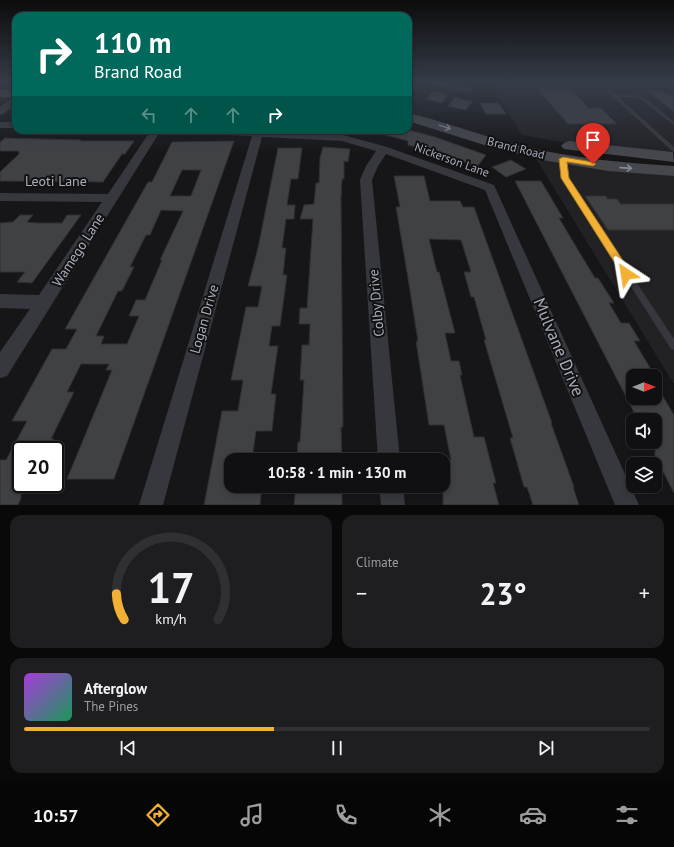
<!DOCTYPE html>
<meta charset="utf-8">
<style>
:root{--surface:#101012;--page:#1e1e20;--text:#f1f3f6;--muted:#9c9d9f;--line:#303032;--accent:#f2b134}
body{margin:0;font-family:"PT Sans",sans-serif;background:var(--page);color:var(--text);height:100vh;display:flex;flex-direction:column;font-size:15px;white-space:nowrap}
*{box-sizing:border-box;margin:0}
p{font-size:13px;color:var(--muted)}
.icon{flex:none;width:22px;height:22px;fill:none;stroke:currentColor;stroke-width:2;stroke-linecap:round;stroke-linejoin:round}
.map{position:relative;height:505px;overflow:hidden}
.sheet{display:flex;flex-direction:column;gap:10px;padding:10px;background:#09090a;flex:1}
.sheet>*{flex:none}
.hud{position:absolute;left:12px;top:12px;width:400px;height:122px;border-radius:12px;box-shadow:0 2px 6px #0003,0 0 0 1px var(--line);background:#00695c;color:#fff;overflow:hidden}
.needle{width:26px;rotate:90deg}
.tools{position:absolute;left:626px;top:369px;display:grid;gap:8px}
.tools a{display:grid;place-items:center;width:36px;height:36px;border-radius:8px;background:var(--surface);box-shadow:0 2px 6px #0003,0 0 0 1px var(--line);font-size:20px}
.speed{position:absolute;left:12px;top:441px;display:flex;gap:8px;font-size:20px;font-weight:700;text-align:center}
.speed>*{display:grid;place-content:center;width:52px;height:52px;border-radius:50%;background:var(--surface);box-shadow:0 2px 6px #0003,0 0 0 1px var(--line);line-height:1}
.speed .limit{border:2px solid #111;border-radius:6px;background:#fff;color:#111}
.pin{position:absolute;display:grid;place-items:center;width:34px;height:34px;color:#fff;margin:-41px -17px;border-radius:50% 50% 50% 0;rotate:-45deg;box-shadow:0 0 4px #0007}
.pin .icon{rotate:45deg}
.me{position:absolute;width:44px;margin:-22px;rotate:327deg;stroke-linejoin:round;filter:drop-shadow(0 0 3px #0008)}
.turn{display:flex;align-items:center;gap:14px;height:84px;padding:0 16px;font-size:18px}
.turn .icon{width:52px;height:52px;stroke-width:2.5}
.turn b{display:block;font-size:28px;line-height:34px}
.lanes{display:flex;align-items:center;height:38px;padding:0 16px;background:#0003;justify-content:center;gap:20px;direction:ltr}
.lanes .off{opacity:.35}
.big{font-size:30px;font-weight:700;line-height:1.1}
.sheet .card{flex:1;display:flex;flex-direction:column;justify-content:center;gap:6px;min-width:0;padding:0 14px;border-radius:12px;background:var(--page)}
.sheet .dial{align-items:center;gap:0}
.dial svg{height:104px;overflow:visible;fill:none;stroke:var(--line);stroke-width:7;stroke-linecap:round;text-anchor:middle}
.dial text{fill:var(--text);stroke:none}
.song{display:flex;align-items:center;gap:12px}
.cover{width:48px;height:48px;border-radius:6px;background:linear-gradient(135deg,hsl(280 70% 55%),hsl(150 70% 35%))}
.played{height:4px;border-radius:2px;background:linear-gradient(90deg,var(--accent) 40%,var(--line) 40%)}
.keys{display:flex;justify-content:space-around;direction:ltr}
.heat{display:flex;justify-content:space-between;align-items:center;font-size:22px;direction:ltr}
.sheet .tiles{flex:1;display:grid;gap:10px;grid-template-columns:1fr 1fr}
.card:last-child{grid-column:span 2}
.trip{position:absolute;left:224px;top:453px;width:226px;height:40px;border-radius:12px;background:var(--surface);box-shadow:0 2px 6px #0003,0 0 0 1px var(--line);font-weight:700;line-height:40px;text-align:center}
.tab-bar{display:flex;height:64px;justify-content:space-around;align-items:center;background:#060607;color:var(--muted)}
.tab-bar .icon{width:28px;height:28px}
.tab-bar .on{color:var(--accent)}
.tab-bar b{font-size:18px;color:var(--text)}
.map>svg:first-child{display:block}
.built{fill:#222225}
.building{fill:#404145;stroke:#303034;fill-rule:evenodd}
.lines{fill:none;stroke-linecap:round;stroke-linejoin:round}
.service{fill:#37383d;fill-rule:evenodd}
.minor{fill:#37383d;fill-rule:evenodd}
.secondary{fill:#45474d;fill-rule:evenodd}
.oneway{stroke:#858993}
.route{fill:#f2b134;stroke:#9d7322}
.labels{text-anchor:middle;stroke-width:4;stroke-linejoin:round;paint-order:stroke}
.far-street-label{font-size:12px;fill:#a8adb8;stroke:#111113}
.street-label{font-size:14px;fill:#a8adb8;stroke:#111113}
.near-street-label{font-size:17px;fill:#a8adb8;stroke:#111113}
</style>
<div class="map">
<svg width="674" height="505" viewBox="0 0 674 505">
<rect width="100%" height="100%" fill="#161618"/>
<g class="built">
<path d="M 490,82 L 665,82 L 674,84 L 674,152 L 579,145 L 522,135 Z"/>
<path d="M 535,157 L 674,175 L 674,384 Z"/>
</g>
<g class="building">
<path d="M 644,87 L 674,96 L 674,112 L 643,87 Z"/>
<path d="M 570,88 L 589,108 L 601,108 L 617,124 L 568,124 L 537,89 Z"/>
<path d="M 433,91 L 448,95 L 442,103 L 426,99 Z"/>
<path d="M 455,97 L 472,102 L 466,110 L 448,106 Z"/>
<path d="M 480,103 L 499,103 L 506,114 L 486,114 Z"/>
<path d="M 378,130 L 409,130 L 435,137 L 486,155 L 477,167 L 442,154 L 408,145 L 408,141 L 378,133 Z"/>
<path d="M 5,138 L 81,140 L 80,141 L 134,141 L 125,154 L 122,154 L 103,182 L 0,181 L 0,172 L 20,153 L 18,153 L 19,151 L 0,151 L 0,142 Z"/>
<path d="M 234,141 L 114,479 L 67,479 L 112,370 L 106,370 L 109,364 L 81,364 L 67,392 L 74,392 L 51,439 L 54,439 L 48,450 L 21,450 L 21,498 L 18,505 L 0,505 L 0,460 L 6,460 L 27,421 L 12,421 L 52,349 L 66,349 L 77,329 L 65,329 L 148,182 L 152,182 L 172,142 ZM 182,170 L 201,170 L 191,196 L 170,196 ZM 161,210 L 183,211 L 160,260 L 162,260 L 145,300 L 136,300 L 129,316 L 139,316 L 127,344 L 101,344 L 104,336 L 96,336 L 118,291 L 122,291 L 134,267 L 130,267 L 146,235 L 150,235 Z"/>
<path d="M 323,147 L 350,149 L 348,162 L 344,161 L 344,179 L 342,179 L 341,198 L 343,427 L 341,427 L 342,460 L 297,460 L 298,442 L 300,442 L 304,380 L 300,380 L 302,345 L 309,345 L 310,324 L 299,324 L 300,308 L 307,308 L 313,219 L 300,219 L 304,205 L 314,204 L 316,183 L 319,183 L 320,158 Z"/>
<path d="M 278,148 L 302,148 L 298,179 L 291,179 L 287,205 L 295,205 L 294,219 L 286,219 L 282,248 L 286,248 L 283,275 L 287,275 L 280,326 L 272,326 L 269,346 L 278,346 L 271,394 L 276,394 L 272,431 L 256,431 L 252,460 L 231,460 L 231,486 L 262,486 L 260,505 L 204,505 L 222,411 L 238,411 L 243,380 L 231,380 L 246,307 L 258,307 L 262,286 L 248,286 L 258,248 Z"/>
<path d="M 511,160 L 526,169 L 506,177 L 492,167 Z"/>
<path d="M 394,176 L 424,176 L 430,201 L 460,201 L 463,207 L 474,207 L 552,423 L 551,423 L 574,487 L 573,487 L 579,505 L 533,505 L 527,487 L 524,487 L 510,438 L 513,438 L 484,340 L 486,340 L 474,297 L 471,297 L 464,272 L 471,272 L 461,240 L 429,239 L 437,272 L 439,272 L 455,333 L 445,333 L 451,361 L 459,361 L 462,375 L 460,375 L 474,437 L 484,437 L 496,483 L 493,483 L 499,505 L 443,505 L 443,460 L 451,460 L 444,425 L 429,425 L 416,341 L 418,341 L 407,272 L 396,207 L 400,207 Z"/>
<path d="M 515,181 L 541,181 L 563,218 L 559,218 L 578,250 L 595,278 L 598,278 L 614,303 L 609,303 L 621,323 L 629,323 L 640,341 L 634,341 L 655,376 L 633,376 L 633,398 L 655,398 L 655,383 L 674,415 L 674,493 L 655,456 L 655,420 L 638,420 Z"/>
<path d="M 585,196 L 606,196 L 607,199 L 617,199 L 621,204 L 674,204 L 674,230 L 608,230 Z"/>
<path d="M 20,215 L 33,215 L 27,222 L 37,223 L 62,223 L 67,215 L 81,215 L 32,283 L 17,282 L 25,272 L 0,272 L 0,223 L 13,222 Z"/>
<path d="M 296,486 L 342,486 L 342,505 L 294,505 Z"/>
</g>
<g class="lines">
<g class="service">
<path d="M 597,82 L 601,82 L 616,95 L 635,95 L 646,98 L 674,122 L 674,125 L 642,100 L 635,97 L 618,97 L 674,147 L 674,152 L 672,151 Z"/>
<path d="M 563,157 L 566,159 L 568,178 L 573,187 L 674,339 L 674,350 L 671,349 L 567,187 L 562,178 L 560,159 Z"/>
</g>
<g class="minor">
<path d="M 430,82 L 445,82 L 472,88 L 474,90 L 469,93 L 431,84 Z"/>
<path d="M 16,96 L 16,104 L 3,114 L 0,115 L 0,107 Z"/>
<rect x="0" y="122" width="16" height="6"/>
<path d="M 151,130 L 161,130 L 7,376 L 0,378 L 0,352 L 30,309 L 0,308 L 0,294 L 39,295 L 102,202 L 0,201 L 0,193 L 108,194 Z"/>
<path d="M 162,130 L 268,130 L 343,135 L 387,147 L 494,185 L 639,505 L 615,505 L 485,190 L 386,154 L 378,166 L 372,180 L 400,460 L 378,460 L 360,180 L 366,166 L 376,151 L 342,141 L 262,137 L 163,505 L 139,505 L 252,136 L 167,133 Z"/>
<path d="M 379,486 L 403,486 L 405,505 L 381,505 Z"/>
</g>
<g class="secondary">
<path d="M 0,89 L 16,90 L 16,98 L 0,97 Z"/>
<path d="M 408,113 C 447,122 484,137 522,146 C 572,158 623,163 674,166 L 674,176 L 608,171 L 542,160 L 494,148 L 408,121 Z"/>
<path d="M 569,141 L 673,152 L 674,162 L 564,149 L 561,146 L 564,143 Z"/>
</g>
</g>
<defs><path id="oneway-shaft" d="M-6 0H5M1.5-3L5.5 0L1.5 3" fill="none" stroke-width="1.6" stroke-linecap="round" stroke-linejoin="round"/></defs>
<g class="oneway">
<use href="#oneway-shaft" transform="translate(445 127) rotate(18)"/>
<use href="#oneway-shaft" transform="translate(626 168) rotate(4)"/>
</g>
<linearGradient id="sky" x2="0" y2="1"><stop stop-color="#0c0c0d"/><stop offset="0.54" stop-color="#363c48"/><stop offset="1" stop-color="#363c48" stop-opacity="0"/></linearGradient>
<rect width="674" height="153" fill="url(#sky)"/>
<path class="route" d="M 563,157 L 593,162 L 596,164 L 593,166 L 567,162 L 569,178 L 630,271 L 631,274 L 630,276 L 623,276 L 561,178 L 559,159 Z"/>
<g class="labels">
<g class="far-street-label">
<text transform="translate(516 148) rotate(14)" y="4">Brand Road</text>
<text transform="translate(452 160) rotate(20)" y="4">Nickerson Lane</text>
</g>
<g class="street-label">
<text x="56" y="186">Leoti Lane</text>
<text transform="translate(78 250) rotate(-57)" y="5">Wamego Lane</text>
<text transform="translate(376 303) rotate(-95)" y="5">Colby Drive</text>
<text transform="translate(204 319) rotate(-74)" y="5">Logan Drive</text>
</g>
<g class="near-street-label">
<text transform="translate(559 347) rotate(67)" y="6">Mulvane Drive</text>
</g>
</g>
</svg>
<div class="tools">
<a><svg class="needle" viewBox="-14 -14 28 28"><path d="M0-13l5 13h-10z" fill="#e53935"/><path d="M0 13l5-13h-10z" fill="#9c9d9f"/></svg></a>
<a><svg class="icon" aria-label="sound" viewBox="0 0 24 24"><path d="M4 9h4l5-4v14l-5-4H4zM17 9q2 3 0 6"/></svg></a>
<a><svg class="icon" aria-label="layers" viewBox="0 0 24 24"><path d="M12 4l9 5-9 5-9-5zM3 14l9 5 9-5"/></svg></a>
</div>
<div class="speed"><div class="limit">20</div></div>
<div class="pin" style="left:593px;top:164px;background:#d93025"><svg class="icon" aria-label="arrive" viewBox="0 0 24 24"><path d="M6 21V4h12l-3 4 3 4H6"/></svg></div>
<svg class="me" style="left:626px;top:274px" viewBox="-20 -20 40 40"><path d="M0-17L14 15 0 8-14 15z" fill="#f2b134" stroke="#fff" stroke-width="4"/></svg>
<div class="trip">10:58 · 1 min · 130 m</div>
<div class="hud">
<div class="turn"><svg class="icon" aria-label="right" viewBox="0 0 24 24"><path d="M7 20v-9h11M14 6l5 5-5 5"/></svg><div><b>110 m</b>Brand Road</div></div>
<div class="lanes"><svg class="icon off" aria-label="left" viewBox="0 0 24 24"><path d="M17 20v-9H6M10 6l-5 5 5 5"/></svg><svg class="icon off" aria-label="ahead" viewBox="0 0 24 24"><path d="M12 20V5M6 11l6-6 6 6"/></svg><svg class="icon off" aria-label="ahead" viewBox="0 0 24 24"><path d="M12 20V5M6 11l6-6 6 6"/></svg><svg class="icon" aria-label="right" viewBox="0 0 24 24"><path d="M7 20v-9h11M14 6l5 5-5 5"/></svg></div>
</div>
</div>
<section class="sheet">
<div class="tiles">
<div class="card dial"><svg viewBox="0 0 100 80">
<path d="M14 69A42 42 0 1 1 86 69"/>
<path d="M14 69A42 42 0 0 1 8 49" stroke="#f2b134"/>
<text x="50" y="56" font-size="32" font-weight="700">17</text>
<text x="50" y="72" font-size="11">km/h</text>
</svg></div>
<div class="card"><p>Climate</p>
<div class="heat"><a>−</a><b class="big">23°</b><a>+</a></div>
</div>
<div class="card">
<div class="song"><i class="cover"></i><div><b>Afterglow</b><p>The Pines</p></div></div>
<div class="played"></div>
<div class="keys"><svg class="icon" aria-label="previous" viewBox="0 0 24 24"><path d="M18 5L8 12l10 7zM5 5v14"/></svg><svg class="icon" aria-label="pause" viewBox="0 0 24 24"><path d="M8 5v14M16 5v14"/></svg><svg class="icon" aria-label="next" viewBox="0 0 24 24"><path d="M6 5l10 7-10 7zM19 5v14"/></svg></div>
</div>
</div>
</section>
<nav class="tab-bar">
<b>10:57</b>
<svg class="icon on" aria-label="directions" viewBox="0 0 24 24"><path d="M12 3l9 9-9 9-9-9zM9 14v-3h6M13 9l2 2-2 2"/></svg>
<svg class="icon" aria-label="music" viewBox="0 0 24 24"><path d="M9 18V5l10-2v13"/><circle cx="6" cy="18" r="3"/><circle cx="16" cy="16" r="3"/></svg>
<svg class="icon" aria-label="phone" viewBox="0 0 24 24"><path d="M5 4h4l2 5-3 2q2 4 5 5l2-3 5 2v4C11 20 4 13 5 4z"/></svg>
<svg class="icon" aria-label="climate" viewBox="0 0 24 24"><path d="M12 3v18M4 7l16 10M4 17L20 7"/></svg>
<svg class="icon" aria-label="car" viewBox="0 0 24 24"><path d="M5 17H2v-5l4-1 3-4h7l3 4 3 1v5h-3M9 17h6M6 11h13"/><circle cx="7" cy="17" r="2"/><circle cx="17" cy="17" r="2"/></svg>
<svg class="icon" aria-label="filters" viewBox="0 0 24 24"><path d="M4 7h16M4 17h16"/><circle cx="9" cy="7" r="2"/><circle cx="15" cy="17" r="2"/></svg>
</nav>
